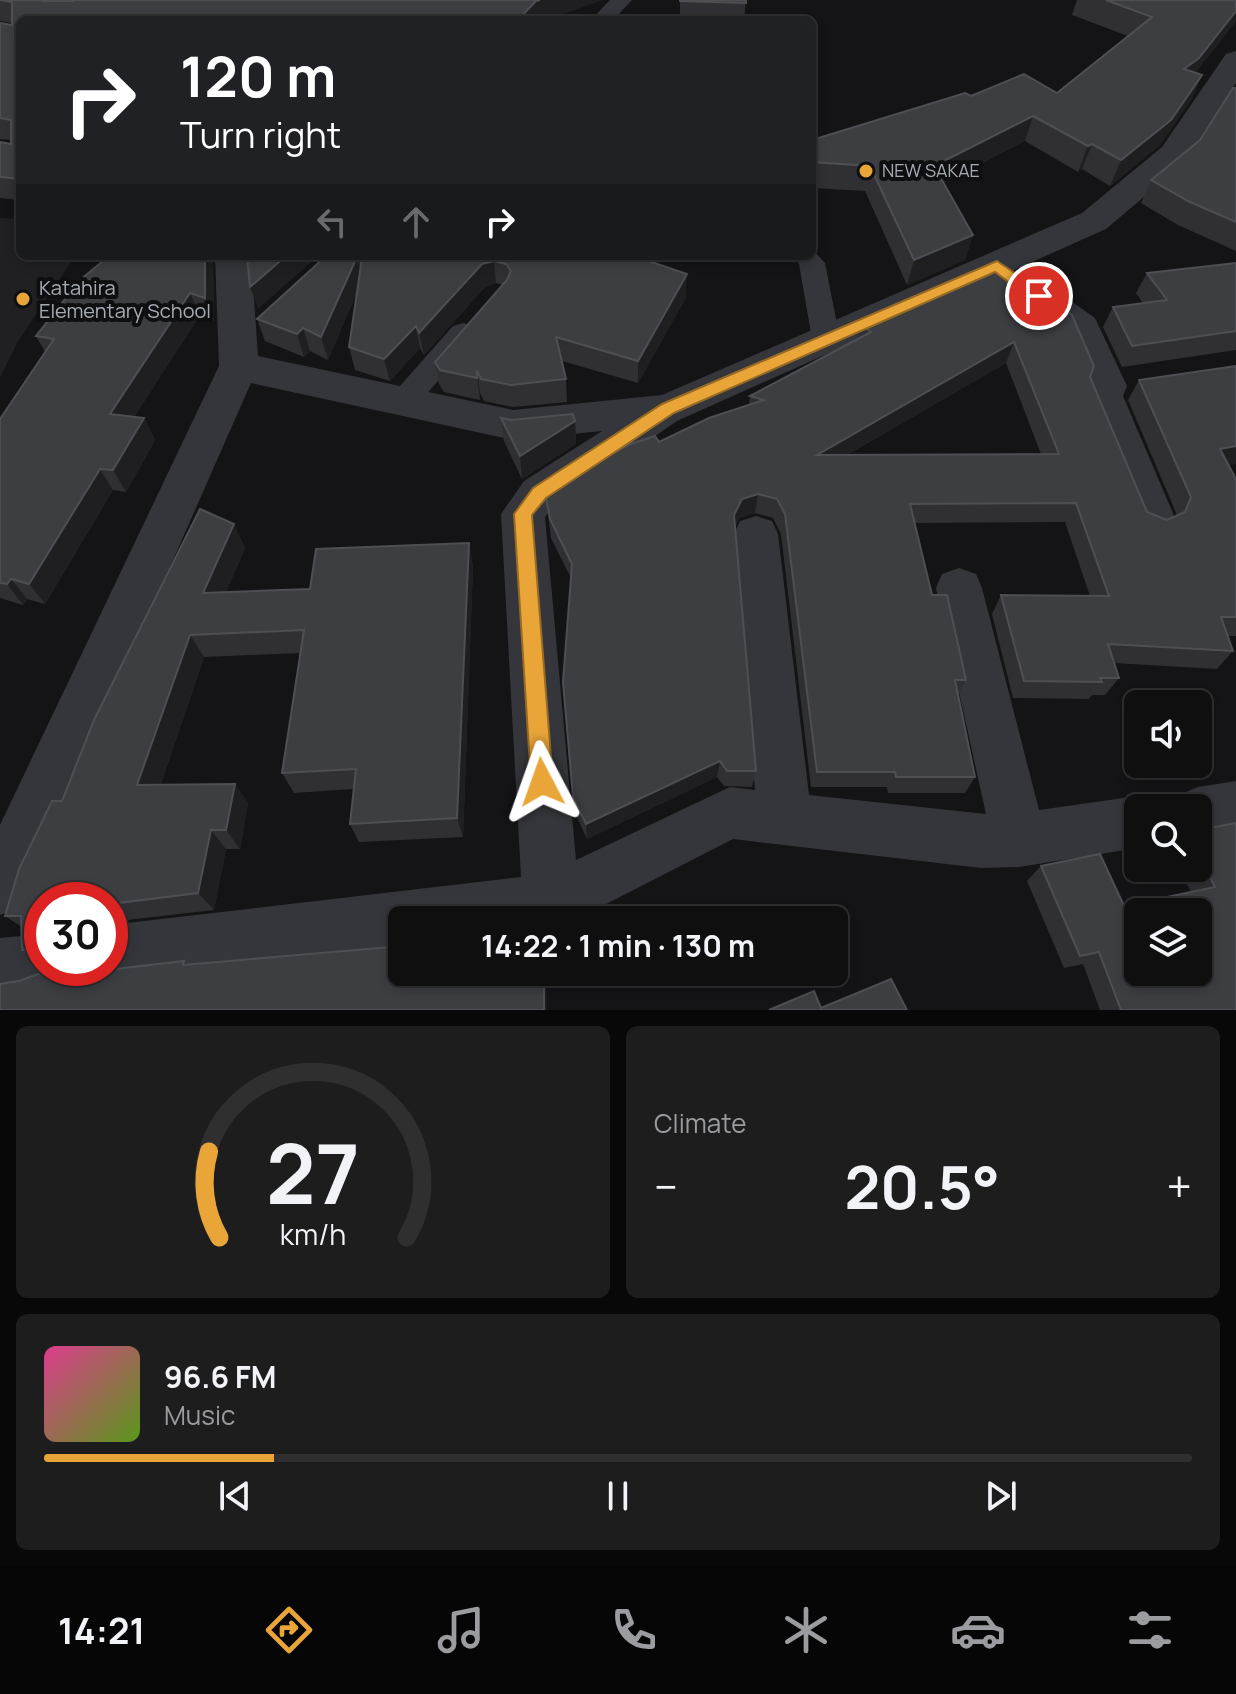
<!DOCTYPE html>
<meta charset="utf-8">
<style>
:root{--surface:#0f0f10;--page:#1d1d1e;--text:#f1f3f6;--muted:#9b9c9f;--line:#2f2f30;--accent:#e9a538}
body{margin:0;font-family:Manrope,sans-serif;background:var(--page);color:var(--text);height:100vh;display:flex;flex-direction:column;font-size:30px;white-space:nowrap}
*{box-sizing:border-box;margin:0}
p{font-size:26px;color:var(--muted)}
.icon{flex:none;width:44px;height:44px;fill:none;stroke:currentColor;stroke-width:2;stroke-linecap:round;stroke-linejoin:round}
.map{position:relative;height:1010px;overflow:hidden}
.panel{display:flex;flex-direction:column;gap:16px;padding:16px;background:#080809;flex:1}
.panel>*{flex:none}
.guide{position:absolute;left:16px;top:16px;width:800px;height:244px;border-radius:12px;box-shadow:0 4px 12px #0003,0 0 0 2px var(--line);background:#202124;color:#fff;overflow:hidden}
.buttons{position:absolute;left:1124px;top:690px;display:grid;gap:16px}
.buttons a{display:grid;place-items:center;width:88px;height:88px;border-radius:12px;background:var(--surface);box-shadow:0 4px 12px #0003,0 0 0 2px var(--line);font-size:40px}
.speed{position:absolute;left:24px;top:882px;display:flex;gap:16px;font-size:40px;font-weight:700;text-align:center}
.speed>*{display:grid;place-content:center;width:104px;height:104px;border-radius:50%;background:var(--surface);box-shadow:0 4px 12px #0003,0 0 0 2px var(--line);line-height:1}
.speed .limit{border:12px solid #d22;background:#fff;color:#111}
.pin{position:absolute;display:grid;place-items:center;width:68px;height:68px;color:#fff;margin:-34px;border:4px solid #fff;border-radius:50%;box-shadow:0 2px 8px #0007}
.me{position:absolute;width:88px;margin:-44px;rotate:356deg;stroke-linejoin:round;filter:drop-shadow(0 0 6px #0008)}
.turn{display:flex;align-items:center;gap:28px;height:168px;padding:0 32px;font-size:36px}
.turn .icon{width:104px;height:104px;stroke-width:2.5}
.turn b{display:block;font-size:56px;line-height:68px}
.lanes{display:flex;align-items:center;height:76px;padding:0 32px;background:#0003;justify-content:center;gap:40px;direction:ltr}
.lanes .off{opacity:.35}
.big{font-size:60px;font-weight:700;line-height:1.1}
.panel .card{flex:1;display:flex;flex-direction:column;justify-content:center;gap:12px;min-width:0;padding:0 28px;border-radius:12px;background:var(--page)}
.panel .dial{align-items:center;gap:0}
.dial svg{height:208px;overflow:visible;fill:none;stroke:var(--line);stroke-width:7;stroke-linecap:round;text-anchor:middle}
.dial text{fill:var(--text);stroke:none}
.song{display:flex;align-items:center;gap:24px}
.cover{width:96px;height:96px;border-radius:12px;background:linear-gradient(135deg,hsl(330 70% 55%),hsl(90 70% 35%))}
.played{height:8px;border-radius:4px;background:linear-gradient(90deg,var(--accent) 20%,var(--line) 20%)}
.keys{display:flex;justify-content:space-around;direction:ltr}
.heat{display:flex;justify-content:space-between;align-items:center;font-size:44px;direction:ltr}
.panel .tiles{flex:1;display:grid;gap:16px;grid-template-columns:1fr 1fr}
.card:last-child{grid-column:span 2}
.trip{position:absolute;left:388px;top:906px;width:460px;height:80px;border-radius:12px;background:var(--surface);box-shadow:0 4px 12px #0003,0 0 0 2px var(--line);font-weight:700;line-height:80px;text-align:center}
.dock{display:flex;height:128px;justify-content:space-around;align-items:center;background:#060606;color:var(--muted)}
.dock .icon{width:56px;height:56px}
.dock .current{color:var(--accent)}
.dock b{font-size:36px;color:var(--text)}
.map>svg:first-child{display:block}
.built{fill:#202023}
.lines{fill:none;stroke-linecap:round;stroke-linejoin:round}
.lane{fill:#35363b;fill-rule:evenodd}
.street{fill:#35363b;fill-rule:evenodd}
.wall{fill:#303034;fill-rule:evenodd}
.shaded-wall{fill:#1f1f22}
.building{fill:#3d3e42;stroke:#4d4f54;stroke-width:2;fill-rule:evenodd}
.route{fill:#e9a538;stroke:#976b24;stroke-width:2}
.poi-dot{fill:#e9a538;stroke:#0f0f11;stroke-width:3}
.labels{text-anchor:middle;stroke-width:8;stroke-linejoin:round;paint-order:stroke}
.far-poi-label{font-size:18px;fill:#a6acb5;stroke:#0f0f11;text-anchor:start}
.poi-label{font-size:20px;fill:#a6acb5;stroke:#0f0f11;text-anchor:start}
</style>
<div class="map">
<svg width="1236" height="1010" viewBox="0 0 1236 1010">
<rect width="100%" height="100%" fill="#141416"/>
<path class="built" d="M 0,218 L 20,219 L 20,256 L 75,256 L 17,343 L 0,378 Z"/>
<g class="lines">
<g class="lane">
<path d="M 610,0 L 632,0 L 613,20 L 591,20 Z"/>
<path d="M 812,249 L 825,263 L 840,339 L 836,346 L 826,349 L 816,346 L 812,339 L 799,264 L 794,256 L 812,256 Z"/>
<path d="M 463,323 L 473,326 L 477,333 L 473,340 L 412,411 L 402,414 L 392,411 L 387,403 L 392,395 L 453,326 Z"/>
</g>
<g class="street">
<path d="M 1236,51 L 1236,83 L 1186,161 L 1106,229 L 677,421 L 554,505 L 545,517 L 576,860 L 730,787 L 755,790 L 734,534 L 740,521 L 756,516 L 772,521 L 778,534 L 809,795 L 986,814 L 936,588 L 942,574 L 959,568 L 976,574 L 982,588 L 1039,810 L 1138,796 L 1157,803 L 1159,808 L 1138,808 L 1138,848 L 1019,867 L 981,868 L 733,839 L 575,920 L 402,920 L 402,948 L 110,983 L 89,975 L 87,968 L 110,968 L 110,925 L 521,877 L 501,514 L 524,481 L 602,431 L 513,440 L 251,383 L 20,907 L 0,915 L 0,825 L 219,366 L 215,256 L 251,256 L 258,356 L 513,410 L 662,395 L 1082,213 L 1162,147 L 1226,54 Z"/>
<path d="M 1027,276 L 1040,279 L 1095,318 L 1127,386 L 1123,396 L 1175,518 L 1169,530 L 1153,536 L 1137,530 L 1083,396 L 1087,386 L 1065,334 L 1014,297 L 1009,288 L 1014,279 Z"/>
<path d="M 1236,781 L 1236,833 L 1198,839 L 1198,808 L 1173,808 L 1179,795 L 1198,787 Z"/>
<path d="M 42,934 L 42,968 L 69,968 L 63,984 L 42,992 L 0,998 L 0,938 Z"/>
</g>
</g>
<g class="wall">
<path d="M 0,0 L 66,1 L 602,0 L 546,20 L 20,20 L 20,200 L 0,198 L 0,142 L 11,144 L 11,140 L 0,139 L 0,23 L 12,25 L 12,23 L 0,21 Z"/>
<path d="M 680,0 L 746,0 L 744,20 L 680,20 Z"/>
<path d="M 1077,0 L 1236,0 L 1236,21 L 1195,73 L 1202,75 L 1191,100 L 1160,145 L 1110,186 L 1082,169 L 1078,172 L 1025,141 L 943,183 L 973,235 L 965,260 L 907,285 L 865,191 L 812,188 L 812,140 L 971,96 L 1057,93 L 1128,36 L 1072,15 Z"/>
<path d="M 1236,88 L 1236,251 L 1178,225 L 1141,203 L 1151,180 L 1200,140 Z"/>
<path d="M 213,256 L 214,321 L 200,315 L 134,417 L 144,418 L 155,440 L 126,492 L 113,490 L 45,604 L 27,599 L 23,605 L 0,598 L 0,419 L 45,352 L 36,336 Z"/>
<path d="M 326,256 L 634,256 L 686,297 L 638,383 L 562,361 L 566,379 L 567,402 L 513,407 L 484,401 L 480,393 L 480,400 L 444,392 L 439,384 L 435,362 L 503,285 L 496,283 L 485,287 L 424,355 L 420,348 L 390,381 L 355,370 L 349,347 L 357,292 L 328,360 L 310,351 L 304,357 L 265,341 L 257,319 Z"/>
<path d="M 1236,263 L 1236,350 L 1122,367 L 1103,327 L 1113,307 L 1143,303 L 1136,293 L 1147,273 Z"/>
<path d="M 990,271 L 1090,377 L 1147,512 L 1167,520 L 1177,515 L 1128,400 L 1139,380 L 1228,465 L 1236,479 L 1236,636 L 1228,636 L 1233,651 L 1217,669 L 1114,663 L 1119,678 L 1105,695 L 1092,695 L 1089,699 L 1013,698 L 992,614 L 1001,595 L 1090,596 L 1065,522 L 915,523 L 932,595 L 966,680 L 958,695 L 975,777 L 965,793 L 888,793 L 887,787 L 811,787 L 781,534 L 773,518 L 755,513 L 739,518 L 735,527 L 756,771 L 752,787 L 724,786 L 717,777 L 587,839 L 575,813 L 563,682 L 571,578 L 551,538 L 546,498 L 659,442 L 749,405 L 750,396 L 858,339 L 861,324 ZM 1006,363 L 1041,454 L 847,455 Z"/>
<path d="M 501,418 L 511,420 L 575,421 L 576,444 L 522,479 L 504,441 Z"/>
<path d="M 234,524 L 245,548 L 226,592 L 310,589 L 469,543 L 473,567 L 463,837 L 359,842 L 350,824 L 353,789 L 294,793 L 282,773 L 300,653 L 204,657 L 161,784 L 235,784 L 248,803 L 240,849 L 226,849 L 214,910 L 110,922 L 110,900 L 42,900 L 42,963 L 22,950 L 22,927 L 5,916 L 62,801 Z"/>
<path d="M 1236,823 L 1236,1010 L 1100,1010 L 1083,964 L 1064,968 L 1027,881 L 1041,866 L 1124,906 L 1191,892 L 1179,868 L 1198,868 L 1198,830 Z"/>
</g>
<g class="shaded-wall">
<path d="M 40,0 L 67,0 L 49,20 Z"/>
<path d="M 540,0 L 602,0 L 546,20 L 518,20 L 536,1 Z"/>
<path d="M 1236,11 L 1236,21 L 1187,83 L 1184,69 Z"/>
<path d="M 1202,75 L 1191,100 L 1160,145 L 1110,186 L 1121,160 Z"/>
<path d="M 1033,116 L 1025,141 L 927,191 L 934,166 Z"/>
<path d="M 1092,144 L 1082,169 L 1078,172 L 1088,146 Z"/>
<path d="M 973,235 L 965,260 L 907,285 L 914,260 Z"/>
<path d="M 205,256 L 213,256 L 214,321 L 205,298 Z"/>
<path d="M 286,256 L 318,256 L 258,309 L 250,287 Z"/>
<path d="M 357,257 L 363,279 L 328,360 L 321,337 Z"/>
<path d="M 494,261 L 496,283 L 485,287 L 424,355 L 419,333 L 482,264 Z"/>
<path d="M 687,274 L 686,297 L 638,383 L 638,361 Z"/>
<path d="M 190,293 L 200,315 L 122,436 L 110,414 Z"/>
<path d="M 416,326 L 420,348 L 390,381 L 384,359 Z"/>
<path d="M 303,328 L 310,351 L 304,357 L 297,334 Z"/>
<path d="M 1014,342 L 1006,363 L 812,475 L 817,455 Z"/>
<path d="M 477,371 L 480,393 L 480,400 L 477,378 Z"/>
<path d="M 144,418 L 155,440 L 126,492 L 113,470 Z"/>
<path d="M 575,421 L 576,444 L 522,479 L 520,456 Z"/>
<path d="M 1236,446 L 1236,464 L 1206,469 L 1220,449 Z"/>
<path d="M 100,469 L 113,490 L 45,604 L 29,584 Z"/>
<path d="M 758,494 L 755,513 L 739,518 L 731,534 L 734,515 L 742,499 Z"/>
<path d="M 234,524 L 245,548 L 216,616 L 203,593 Z"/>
<path d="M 469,543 L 473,567 L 463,837 L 457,818 Z"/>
<path d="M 11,579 L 27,599 L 23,605 L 7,584 Z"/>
<path d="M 190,635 L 204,657 L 154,804 L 137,785 Z"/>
<path d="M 720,761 L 717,777 L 587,839 L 586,824 Z"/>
<path d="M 235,784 L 248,803 L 240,849 L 226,830 Z"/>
<path d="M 211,830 L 226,849 L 214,910 L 198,893 Z"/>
<path d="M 544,972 L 546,972 L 547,1010 L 544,1010 Z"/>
</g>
<g class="building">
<path d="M 0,0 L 41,0 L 43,1 L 73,1 L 75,0 L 540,0 L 536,1 L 518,20 L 20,20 L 20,179 L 0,177 L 0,142 L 11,144 L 11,120 L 0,118 L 0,23 L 12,25 L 12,2 Z"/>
<path d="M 680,0 L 746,0 L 746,3 L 680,1 Z"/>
<path d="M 1106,0 L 1236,0 L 1236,11 L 1199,58 L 1184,69 L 1202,75 L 1171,120 L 1121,160 L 1092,144 L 1088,146 L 1033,116 L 934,166 L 973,235 L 914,260 L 870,166 L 812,162 L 812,140 L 965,93 L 971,96 L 1024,74 L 1057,93 L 1152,17 Z"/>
<path d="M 1233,88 L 1236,88 L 1236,222 L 1190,202 L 1151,180 L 1200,140 Z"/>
<path d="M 109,256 L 205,256 L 205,298 L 190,293 L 110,414 L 144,418 L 113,470 L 100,469 L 29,584 L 11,579 L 7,584 L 0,583 L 0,419 L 54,339 L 36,336 L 80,280 Z"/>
<path d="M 247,256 L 286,256 L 250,287 Z"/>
<path d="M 326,256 L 634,256 L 687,274 L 638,361 L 556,337 L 566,379 L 511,385 L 481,379 L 477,371 L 477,378 L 440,370 L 435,362 L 507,280 L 511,271 L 506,264 L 494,261 L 482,264 L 419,333 L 416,326 L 384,359 L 349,347 L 362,258 L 357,257 L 321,337 L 303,328 L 297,334 L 257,319 Z"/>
<path d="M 1236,263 L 1236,331 L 1132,346 L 1113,307 L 1167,300 L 1147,273 Z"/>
<path d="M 1002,265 L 1072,315 L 1094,366 L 1090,377 L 1147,512 L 1167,520 L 1185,512 L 1191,497 L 1139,380 L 1236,366 L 1236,446 L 1220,449 L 1236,479 L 1236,617 L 1221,617 L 1233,651 L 1108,644 L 1119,678 L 1100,678 L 1102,682 L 1024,681 L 1001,595 L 1109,596 L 1076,503 L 910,504 L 932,595 L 947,595 L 966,680 L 955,680 L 975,777 L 896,777 L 895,772 L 817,772 L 785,514 L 777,499 L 758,494 L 742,499 L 734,515 L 756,771 L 727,771 L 720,761 L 586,824 L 573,797 L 563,682 L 572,564 L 550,519 L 546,498 L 555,488 L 589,465 L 631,444 L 655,436 L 659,442 L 709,418 L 764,400 L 750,396 L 871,332 L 861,324 L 988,268 L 990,271 ZM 1014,342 L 1059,454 L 817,455 Z"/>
<path d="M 573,414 L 575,421 L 520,456 L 501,418 L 511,420 Z"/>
<path d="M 200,509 L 234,524 L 203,593 L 310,589 L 316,549 L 469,543 L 457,818 L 350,824 L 356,769 L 282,773 L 304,630 L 190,635 L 137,785 L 235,784 L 226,830 L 211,830 L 198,893 L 110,904 L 110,900 L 42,900 L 42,950 L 22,950 L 21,916 L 5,916 L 19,869 L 52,801 L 62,801 L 94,720 Z"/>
<path d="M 1236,823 L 1236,1010 L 1121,1010 L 1099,952 L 1080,956 L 1041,866 L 1100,854 L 1124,906 L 1215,887 L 1198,853 L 1198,830 ZM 1138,912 L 1198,912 L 1198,972 L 1138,972 Z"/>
<path d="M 402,946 L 402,972 L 544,972 L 544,1010 L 0,1010 L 0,984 L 19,981 L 41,973 L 44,968 L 79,968 L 90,972 L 184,961 L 183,965 Z"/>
<path d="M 891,979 L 907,1010 L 769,1010 L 814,991 L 821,1008 Z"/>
</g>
<path class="route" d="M 997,261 L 1044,293 L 1044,300 L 1033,300 L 995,272 L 674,413 L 546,498 L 532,515 L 553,782 L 550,790 L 542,793 L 534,790 L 531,782 L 514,514 L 533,488 L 662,404 Z"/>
<g class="poi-dot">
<circle cx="866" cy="171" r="8"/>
<circle cx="23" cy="299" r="8"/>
</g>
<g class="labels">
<g class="far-poi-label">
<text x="882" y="177">NEW SAKAE</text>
</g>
<g class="poi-label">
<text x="39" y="295">Katahira<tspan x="39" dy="23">Elementary School</tspan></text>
</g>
</g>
</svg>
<div class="buttons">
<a><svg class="icon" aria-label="sound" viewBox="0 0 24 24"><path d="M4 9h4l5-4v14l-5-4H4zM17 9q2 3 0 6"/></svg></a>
<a><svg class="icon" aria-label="search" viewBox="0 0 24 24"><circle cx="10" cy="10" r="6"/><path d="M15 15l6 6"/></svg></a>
<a><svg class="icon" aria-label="layers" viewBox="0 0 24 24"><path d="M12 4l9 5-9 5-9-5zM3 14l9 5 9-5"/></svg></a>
</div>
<div class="speed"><div class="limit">30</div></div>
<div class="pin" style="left:1039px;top:296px;background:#d93025"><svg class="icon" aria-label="arrive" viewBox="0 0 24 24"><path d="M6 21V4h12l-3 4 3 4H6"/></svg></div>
<svg class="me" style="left:542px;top:782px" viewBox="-20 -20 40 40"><path d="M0-17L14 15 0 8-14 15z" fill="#e9a538" stroke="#fff" stroke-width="4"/></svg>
<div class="trip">14:22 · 1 min · 130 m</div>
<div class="guide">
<div class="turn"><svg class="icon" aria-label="right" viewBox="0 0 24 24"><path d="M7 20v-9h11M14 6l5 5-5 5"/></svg><div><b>120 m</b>Turn right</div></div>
<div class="lanes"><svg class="icon off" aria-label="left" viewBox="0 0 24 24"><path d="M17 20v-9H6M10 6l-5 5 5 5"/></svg><svg class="icon off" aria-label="ahead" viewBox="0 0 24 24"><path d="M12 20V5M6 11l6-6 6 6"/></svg><svg class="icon" aria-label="right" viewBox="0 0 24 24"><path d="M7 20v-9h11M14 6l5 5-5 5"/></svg></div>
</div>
</div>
<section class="panel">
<div class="tiles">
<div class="card dial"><svg viewBox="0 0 100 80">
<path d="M14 69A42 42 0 1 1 86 69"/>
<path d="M14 69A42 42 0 0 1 10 36" stroke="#e9a538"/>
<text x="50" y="56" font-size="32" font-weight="700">27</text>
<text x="50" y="72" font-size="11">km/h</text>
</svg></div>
<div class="card"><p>Climate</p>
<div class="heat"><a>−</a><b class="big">20.5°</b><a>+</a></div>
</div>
<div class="card">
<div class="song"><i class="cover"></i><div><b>96.6 FM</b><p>Music</p></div></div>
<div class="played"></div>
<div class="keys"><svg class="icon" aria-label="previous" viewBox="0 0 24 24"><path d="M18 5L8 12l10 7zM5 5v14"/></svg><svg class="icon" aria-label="pause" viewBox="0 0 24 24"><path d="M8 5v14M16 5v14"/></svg><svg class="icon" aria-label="next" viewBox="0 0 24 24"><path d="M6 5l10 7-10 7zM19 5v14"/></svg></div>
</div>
</div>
</section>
<nav class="dock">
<b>14:21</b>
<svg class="icon current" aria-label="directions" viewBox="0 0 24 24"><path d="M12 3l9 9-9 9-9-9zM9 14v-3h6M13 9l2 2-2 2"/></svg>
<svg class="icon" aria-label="music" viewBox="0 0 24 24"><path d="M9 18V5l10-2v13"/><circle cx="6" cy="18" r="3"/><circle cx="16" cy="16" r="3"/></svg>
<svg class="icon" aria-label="phone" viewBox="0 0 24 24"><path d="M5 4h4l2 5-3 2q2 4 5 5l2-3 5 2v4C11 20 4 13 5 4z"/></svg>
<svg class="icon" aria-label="climate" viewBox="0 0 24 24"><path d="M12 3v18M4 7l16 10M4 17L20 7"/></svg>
<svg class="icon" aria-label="car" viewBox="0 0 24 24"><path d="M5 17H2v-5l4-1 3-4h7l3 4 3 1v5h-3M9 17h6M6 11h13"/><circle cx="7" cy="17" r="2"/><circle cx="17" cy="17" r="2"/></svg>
<svg class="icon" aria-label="filters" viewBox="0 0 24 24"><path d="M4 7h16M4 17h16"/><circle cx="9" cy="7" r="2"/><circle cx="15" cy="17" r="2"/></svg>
</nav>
